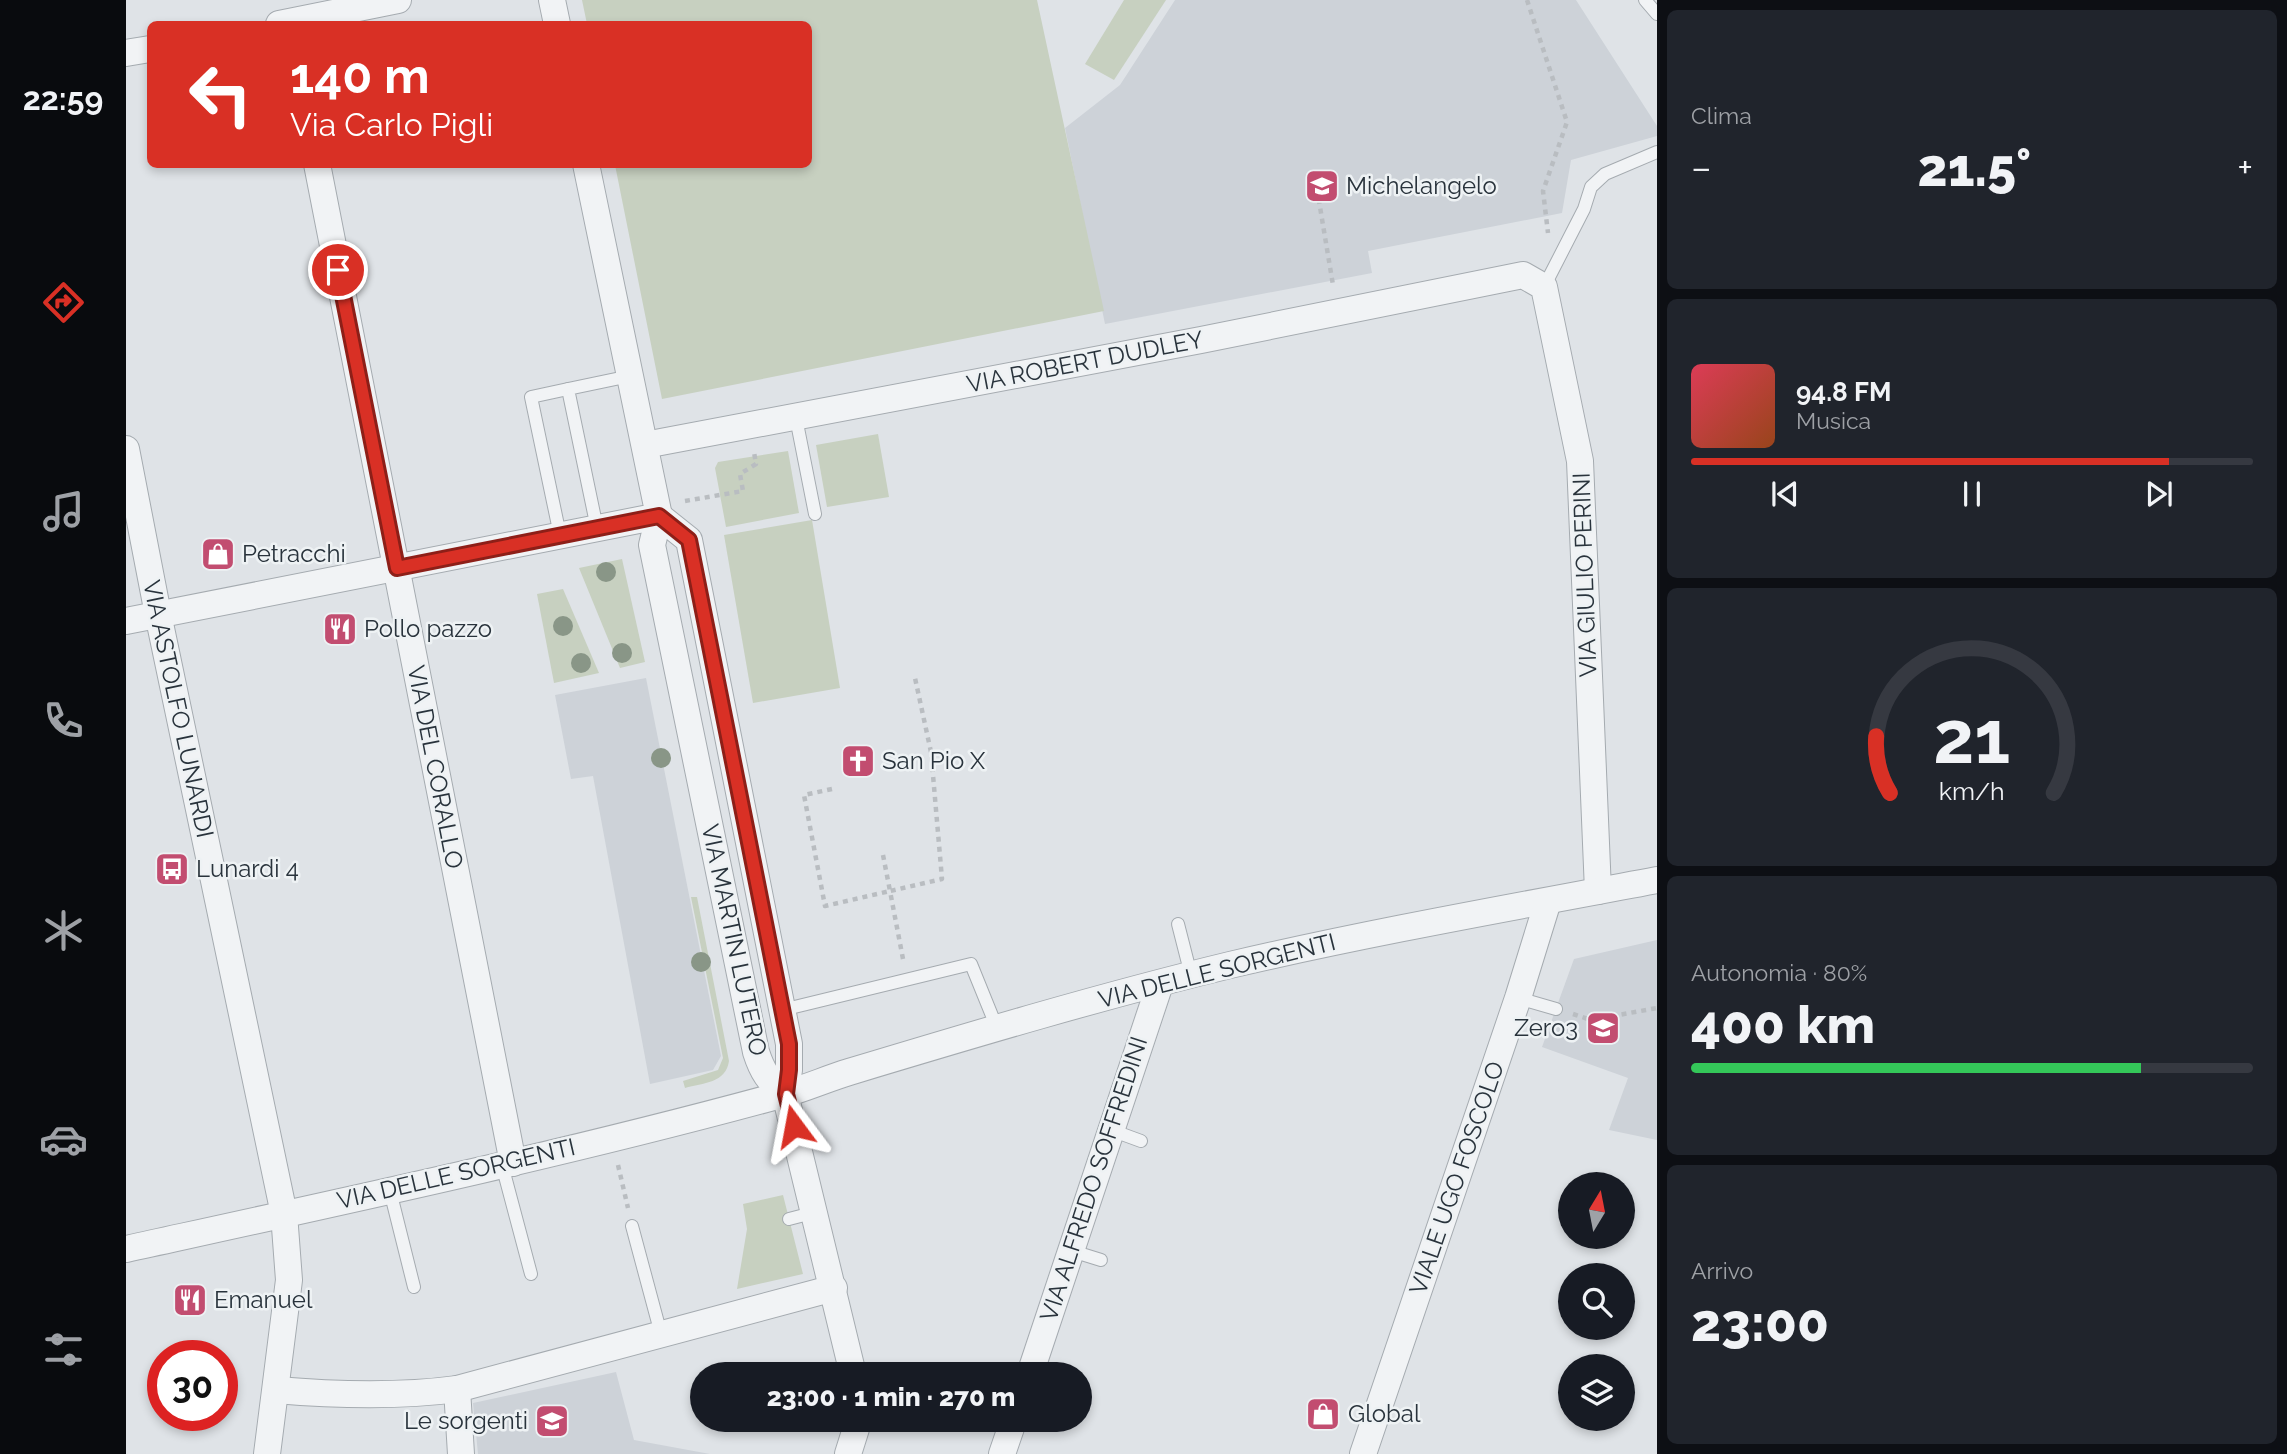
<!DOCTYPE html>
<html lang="it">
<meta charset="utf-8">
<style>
:root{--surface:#171b24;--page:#20242c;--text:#f1f3f6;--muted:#9ea1a6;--line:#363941;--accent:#d93025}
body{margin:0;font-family:Raleway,sans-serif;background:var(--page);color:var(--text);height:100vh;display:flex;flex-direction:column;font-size:26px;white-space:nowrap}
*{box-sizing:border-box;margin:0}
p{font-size:23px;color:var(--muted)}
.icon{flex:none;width:38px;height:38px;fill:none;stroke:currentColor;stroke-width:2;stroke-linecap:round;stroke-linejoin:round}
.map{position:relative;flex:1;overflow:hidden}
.sheet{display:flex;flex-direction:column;gap:10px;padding:10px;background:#0d0f14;width:630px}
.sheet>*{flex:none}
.banner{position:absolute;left:21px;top:21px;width:665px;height:147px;border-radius:10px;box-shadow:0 4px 10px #0003;background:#d93025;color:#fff;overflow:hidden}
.needle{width:46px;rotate:10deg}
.buttons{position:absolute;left:1432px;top:1172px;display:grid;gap:14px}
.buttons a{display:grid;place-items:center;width:77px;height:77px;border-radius:50%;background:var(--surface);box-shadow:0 4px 10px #0003;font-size:35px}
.speed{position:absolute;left:21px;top:1340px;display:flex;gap:14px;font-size:35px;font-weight:700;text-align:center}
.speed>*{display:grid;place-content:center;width:91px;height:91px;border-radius:50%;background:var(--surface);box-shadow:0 4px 10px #0003;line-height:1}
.speed .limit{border:10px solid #d22;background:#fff;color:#111}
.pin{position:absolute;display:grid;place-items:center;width:60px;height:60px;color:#fff;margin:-30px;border:4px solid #fff;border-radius:50%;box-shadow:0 2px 7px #0007}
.me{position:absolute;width:77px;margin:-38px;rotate:347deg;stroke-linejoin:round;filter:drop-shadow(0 0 5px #0008)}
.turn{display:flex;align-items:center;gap:24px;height:147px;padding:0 28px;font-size:32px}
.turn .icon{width:91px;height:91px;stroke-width:2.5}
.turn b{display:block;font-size:49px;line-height:60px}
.big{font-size:52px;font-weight:800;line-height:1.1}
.sheet .card{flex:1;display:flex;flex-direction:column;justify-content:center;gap:10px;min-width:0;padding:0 24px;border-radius:10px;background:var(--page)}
.sheet .dial{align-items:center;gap:0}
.dial svg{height:182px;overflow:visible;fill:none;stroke:var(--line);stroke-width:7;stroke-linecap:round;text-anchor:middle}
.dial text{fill:var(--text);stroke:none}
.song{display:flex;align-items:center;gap:21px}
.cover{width:84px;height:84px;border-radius:10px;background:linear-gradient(135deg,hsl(350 70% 55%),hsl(20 70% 35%))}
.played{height:7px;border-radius:4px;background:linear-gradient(90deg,var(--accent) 85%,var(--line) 85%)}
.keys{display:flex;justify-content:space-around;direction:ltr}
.heat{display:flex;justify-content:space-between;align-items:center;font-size:38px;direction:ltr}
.charge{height:10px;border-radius:5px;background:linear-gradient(90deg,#34c759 80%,var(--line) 0)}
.trip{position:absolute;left:564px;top:1362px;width:402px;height:70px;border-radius:35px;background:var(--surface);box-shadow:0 4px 10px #0003;font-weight:800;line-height:70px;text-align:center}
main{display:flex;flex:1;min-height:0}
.tabs{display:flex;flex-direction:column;width:126px;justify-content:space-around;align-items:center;background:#090b0e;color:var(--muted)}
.tabs .icon{width:49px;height:49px}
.tabs .on{color:var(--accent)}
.tabs b{font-size:32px;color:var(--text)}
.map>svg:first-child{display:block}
.built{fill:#cdd2d8}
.green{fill:#c7d0c0}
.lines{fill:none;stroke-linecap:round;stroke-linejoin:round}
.service-casing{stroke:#a5abb0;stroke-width:14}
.minor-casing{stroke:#a5abb0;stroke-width:28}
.path{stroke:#b9bdc1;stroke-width:4.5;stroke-dasharray:5 5;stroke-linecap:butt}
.service{stroke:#f1f3f5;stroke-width:12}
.minor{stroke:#f1f3f5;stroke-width:26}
.tree{fill:#899687}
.route-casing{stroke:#8d1f18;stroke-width:18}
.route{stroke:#d93025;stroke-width:12}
.labels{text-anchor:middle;stroke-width:5;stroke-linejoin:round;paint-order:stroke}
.poi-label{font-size:24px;fill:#29333c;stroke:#eef2f4;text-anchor:start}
.street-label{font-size:24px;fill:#29333c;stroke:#eef2f4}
</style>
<main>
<nav class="tabs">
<b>22:59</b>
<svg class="icon on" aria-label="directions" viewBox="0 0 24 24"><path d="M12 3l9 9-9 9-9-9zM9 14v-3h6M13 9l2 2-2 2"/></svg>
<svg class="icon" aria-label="music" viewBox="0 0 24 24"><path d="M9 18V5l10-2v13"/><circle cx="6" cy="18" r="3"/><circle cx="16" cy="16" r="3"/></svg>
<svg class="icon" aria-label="phone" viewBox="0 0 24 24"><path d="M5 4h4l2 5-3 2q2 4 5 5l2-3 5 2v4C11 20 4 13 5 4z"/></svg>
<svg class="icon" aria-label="climate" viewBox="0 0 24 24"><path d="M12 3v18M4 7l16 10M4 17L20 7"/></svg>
<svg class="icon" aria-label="car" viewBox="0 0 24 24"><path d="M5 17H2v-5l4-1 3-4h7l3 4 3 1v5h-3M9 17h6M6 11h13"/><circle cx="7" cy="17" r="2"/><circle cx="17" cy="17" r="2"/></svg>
<svg class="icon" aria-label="filters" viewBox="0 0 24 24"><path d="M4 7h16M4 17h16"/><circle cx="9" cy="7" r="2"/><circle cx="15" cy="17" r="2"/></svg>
</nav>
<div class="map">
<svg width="1531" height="1454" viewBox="0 0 1531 1454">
<rect width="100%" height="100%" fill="#dfe3e7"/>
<g class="built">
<path d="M 1049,0 L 1450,0 L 1531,126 L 1531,136 L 1445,160 L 1436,213 L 1242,251 L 1246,273 L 979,324 L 939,128 L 994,85 Z"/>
<path d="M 520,678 L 595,1056 L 587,1070 L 524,1084 L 467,776 L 445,779 L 429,695 Z"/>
<path d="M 1531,940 L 1531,1140 L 1483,1130 L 1502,1078 L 1416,1047 L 1448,959 Z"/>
<path d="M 490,1372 L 508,1440 L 584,1454 L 352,1454 L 347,1403 Z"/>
</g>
<g class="green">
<path d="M 456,0 L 911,0 L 978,311 L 536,399 L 489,165 L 682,164 L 682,24 L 461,24 Z"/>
<path d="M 998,0 L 1040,0 L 988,80 L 959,64 Z"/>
<path d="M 752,434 L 763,497 L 701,507 L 690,445 Z"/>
<path d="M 662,451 L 673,513 L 600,527 L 589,468 L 592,462 Z"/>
<path d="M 686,520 L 714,688 L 627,703 L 598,535 Z"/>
<path d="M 496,559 L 519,662 L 494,668 L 453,568 Z"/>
<path d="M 437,589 L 473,673 L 428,683 L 411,594 Z"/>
<path d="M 565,897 L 571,897 L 603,1061 C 600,1083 577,1083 559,1088 L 557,1081 L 592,1070 L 597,1058 Z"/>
<path d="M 657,1195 L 677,1274 L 611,1289 L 621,1229 L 617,1204 Z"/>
</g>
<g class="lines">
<g class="service-casing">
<g id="service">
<path d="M 1519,0 L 1531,14"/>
<path d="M 1418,287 L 1458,209 L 1465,187 L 1479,174 L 1531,152"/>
<path d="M 670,418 L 689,514"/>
<path d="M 471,528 L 442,389 L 504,376"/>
<path d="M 434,535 L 405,397 L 442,389"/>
<path d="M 1052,924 L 1065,975"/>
<path d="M 1392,998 L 1430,1009"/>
<path d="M 656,1010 L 845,964 L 871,1028"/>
<path d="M 985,1130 L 1015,1141"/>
<path d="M 376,1165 L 405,1274"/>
<path d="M 264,1191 L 288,1287"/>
<path d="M 663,1219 L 690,1212"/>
<path d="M 506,1226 L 535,1334"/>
<path d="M 946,1251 L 975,1260"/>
</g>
</g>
<g class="minor-casing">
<g id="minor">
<path d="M 426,0 L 431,24"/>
<path d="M 153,24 L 272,0"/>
<path d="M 0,53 L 24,49"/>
<path d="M 191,164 L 387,1163"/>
<path d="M 519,445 L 1075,340 L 1397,275 L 1418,287 L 1454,461 L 1472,891"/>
<path d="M 0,449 L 32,614 L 158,1214 L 163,1280 L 141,1454"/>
<path d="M 0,621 L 533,516 L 460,164"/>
<path d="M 659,1094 C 643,1082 636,1071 630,1052 L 526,545 L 533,516 L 563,540 L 663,1044 L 663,1070 L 659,1094 L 727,1374"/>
<path d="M 0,1249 C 219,1201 439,1154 655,1095 C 678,1089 700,1079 723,1072 C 849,1034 976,996 1104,965 C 1245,932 1388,907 1531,880"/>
<path d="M 904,1374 L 1034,984"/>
<path d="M 331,1389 L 335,1454"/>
<path d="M 150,1390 C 209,1395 272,1397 331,1389 L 708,1288"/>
<path d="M 722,1454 L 733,1419"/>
<path d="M 876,1454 L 888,1419"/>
<path d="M 1237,1454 L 1392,998 L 1422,901"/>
</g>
</g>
<g class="path">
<path d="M 1401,0 L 1441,122 L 1417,191 L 1422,233"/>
<path d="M 1191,189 L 1207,285"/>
<path d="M 559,501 L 617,491 L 614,474 L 630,464 L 628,452"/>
<path d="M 706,789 L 678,795 L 699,906 L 764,891 L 757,855"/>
<path d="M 777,959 L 764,891 L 816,879 L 805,752 L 789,678"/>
<path d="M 1447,1014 L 1465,1020 L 1531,1008"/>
<path d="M 492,1165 L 502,1208"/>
</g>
<use href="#service" class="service"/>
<use href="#minor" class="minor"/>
</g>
<g class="tree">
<circle cx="480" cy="572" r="10"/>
<circle cx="437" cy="626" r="10"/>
<circle cx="496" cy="653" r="10"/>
<circle cx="455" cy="663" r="10"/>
<circle cx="535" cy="758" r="10"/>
<circle cx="575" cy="962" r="10"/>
</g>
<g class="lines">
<g class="route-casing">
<path id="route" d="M 212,270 L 271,568 L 533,516 L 563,540 L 663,1044 L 663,1070 L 660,1094 L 668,1126"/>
</g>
<use href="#route" class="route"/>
</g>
<defs>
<g id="school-square" transform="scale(1.75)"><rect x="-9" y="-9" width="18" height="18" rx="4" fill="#c24d70" stroke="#eef2f4"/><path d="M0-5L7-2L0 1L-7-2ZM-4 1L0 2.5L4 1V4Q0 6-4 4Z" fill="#fff"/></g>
<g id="shop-square" transform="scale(1.75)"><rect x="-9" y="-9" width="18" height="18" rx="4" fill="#c24d70" stroke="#eef2f4"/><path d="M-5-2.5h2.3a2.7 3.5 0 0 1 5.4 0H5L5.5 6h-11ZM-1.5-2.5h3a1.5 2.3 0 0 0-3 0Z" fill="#fff"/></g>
<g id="restaurant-square" transform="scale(1.75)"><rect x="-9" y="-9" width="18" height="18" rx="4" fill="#c24d70" stroke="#eef2f4"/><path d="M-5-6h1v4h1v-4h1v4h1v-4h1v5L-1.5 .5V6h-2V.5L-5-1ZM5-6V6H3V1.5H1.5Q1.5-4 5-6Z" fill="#fff"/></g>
<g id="church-square" transform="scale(1.75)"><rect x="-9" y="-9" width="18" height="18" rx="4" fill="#c24d70" stroke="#eef2f4"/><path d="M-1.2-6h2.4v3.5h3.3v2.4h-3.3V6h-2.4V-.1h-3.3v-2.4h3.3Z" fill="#fff"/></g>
<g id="bus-square" transform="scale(1.75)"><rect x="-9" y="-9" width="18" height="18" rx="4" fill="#c24d70" stroke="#eef2f4"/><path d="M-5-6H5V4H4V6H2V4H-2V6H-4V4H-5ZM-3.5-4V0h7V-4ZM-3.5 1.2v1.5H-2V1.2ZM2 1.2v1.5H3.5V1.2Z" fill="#fff"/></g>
</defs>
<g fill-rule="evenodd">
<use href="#school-square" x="1196" y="186"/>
<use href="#shop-square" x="92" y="554"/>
<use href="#restaurant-square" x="214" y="629"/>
<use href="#church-square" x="732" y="761"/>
<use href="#bus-square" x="46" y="869"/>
<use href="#school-square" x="1477" y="1028"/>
<use href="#restaurant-square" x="64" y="1300"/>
<use href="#shop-square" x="1197" y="1414"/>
<use href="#school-square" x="426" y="1421"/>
</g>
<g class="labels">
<g class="poi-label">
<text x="1220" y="194">Michelangelo</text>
<text x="116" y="562">Petracchi</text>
<text x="238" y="637">Pollo pazzo</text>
<text x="756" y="769">San Pio X</text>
<text x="70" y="877">Lunardi 4</text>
<text x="1452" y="1036" text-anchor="end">Zero3</text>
<text x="88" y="1308">Emanuel</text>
<text x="1222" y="1422">Global</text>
<text x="402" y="1429" text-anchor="end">Le sorgenti</text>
</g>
<g class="street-label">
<text transform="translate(959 362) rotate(-11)" y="8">VIA ROBERT DUDLEY</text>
<text transform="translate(1459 575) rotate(-92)" y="8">VIA GIULIO PERINI</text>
<text transform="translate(52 709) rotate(78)" y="8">VIA ASTOLFO LUNARDI</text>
<text transform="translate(309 767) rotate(79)" y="8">VIA DEL CORALLO</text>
<text transform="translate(608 940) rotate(78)" y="8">VIA MARTIN LUTERO</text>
<text transform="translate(1091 971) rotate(-14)" y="8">VIA DELLE SORGENTI</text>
<text transform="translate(330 1174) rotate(-13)" y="8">VIA DELLE SORGENTI</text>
<text transform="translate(1331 1178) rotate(-71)" y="8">VIALE UGO FOSCOLO</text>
<text transform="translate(968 1179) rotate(-72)" y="8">VIA ALFREDO SOFFREDINI</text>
</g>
</g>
</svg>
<div class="buttons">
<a><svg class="needle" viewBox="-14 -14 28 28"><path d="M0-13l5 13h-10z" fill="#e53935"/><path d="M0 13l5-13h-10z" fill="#9ea1a6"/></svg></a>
<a><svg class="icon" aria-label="search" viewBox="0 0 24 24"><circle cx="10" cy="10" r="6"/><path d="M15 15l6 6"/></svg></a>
<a><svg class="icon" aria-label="layers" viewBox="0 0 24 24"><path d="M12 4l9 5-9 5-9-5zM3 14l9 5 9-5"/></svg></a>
</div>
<div class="speed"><div class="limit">30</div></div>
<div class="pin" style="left:212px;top:270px;background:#d93025"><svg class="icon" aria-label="arrive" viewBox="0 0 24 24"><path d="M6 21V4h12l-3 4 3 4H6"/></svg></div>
<svg class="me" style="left:668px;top:1126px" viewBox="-20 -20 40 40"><path d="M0-17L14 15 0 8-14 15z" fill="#d93025" stroke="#fff" stroke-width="4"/></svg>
<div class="trip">23:00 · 1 min · 270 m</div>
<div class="banner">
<div class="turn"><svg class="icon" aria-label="left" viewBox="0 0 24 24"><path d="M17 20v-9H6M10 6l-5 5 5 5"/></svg><div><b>140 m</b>Via Carlo Pigli</div></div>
</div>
</div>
<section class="sheet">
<div class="card"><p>Clima</p>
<div class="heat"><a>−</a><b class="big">21.5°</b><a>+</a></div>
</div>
<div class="card">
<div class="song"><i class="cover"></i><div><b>94.8 FM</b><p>Musica</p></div></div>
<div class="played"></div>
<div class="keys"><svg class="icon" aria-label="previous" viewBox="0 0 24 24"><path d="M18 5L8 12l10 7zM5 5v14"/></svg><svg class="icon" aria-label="pause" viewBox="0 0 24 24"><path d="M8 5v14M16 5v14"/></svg><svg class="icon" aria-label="next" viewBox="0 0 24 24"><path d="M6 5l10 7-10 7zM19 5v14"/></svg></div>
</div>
<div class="card dial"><svg viewBox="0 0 100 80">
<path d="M14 69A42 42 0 1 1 86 69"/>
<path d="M14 69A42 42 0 0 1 8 44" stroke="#d93025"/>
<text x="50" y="56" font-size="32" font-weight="700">21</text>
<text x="50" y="72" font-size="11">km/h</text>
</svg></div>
<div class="card"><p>Autonomia · 80%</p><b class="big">400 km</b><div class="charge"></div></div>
<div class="card"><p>Arrivo</p><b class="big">23:00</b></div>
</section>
</main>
